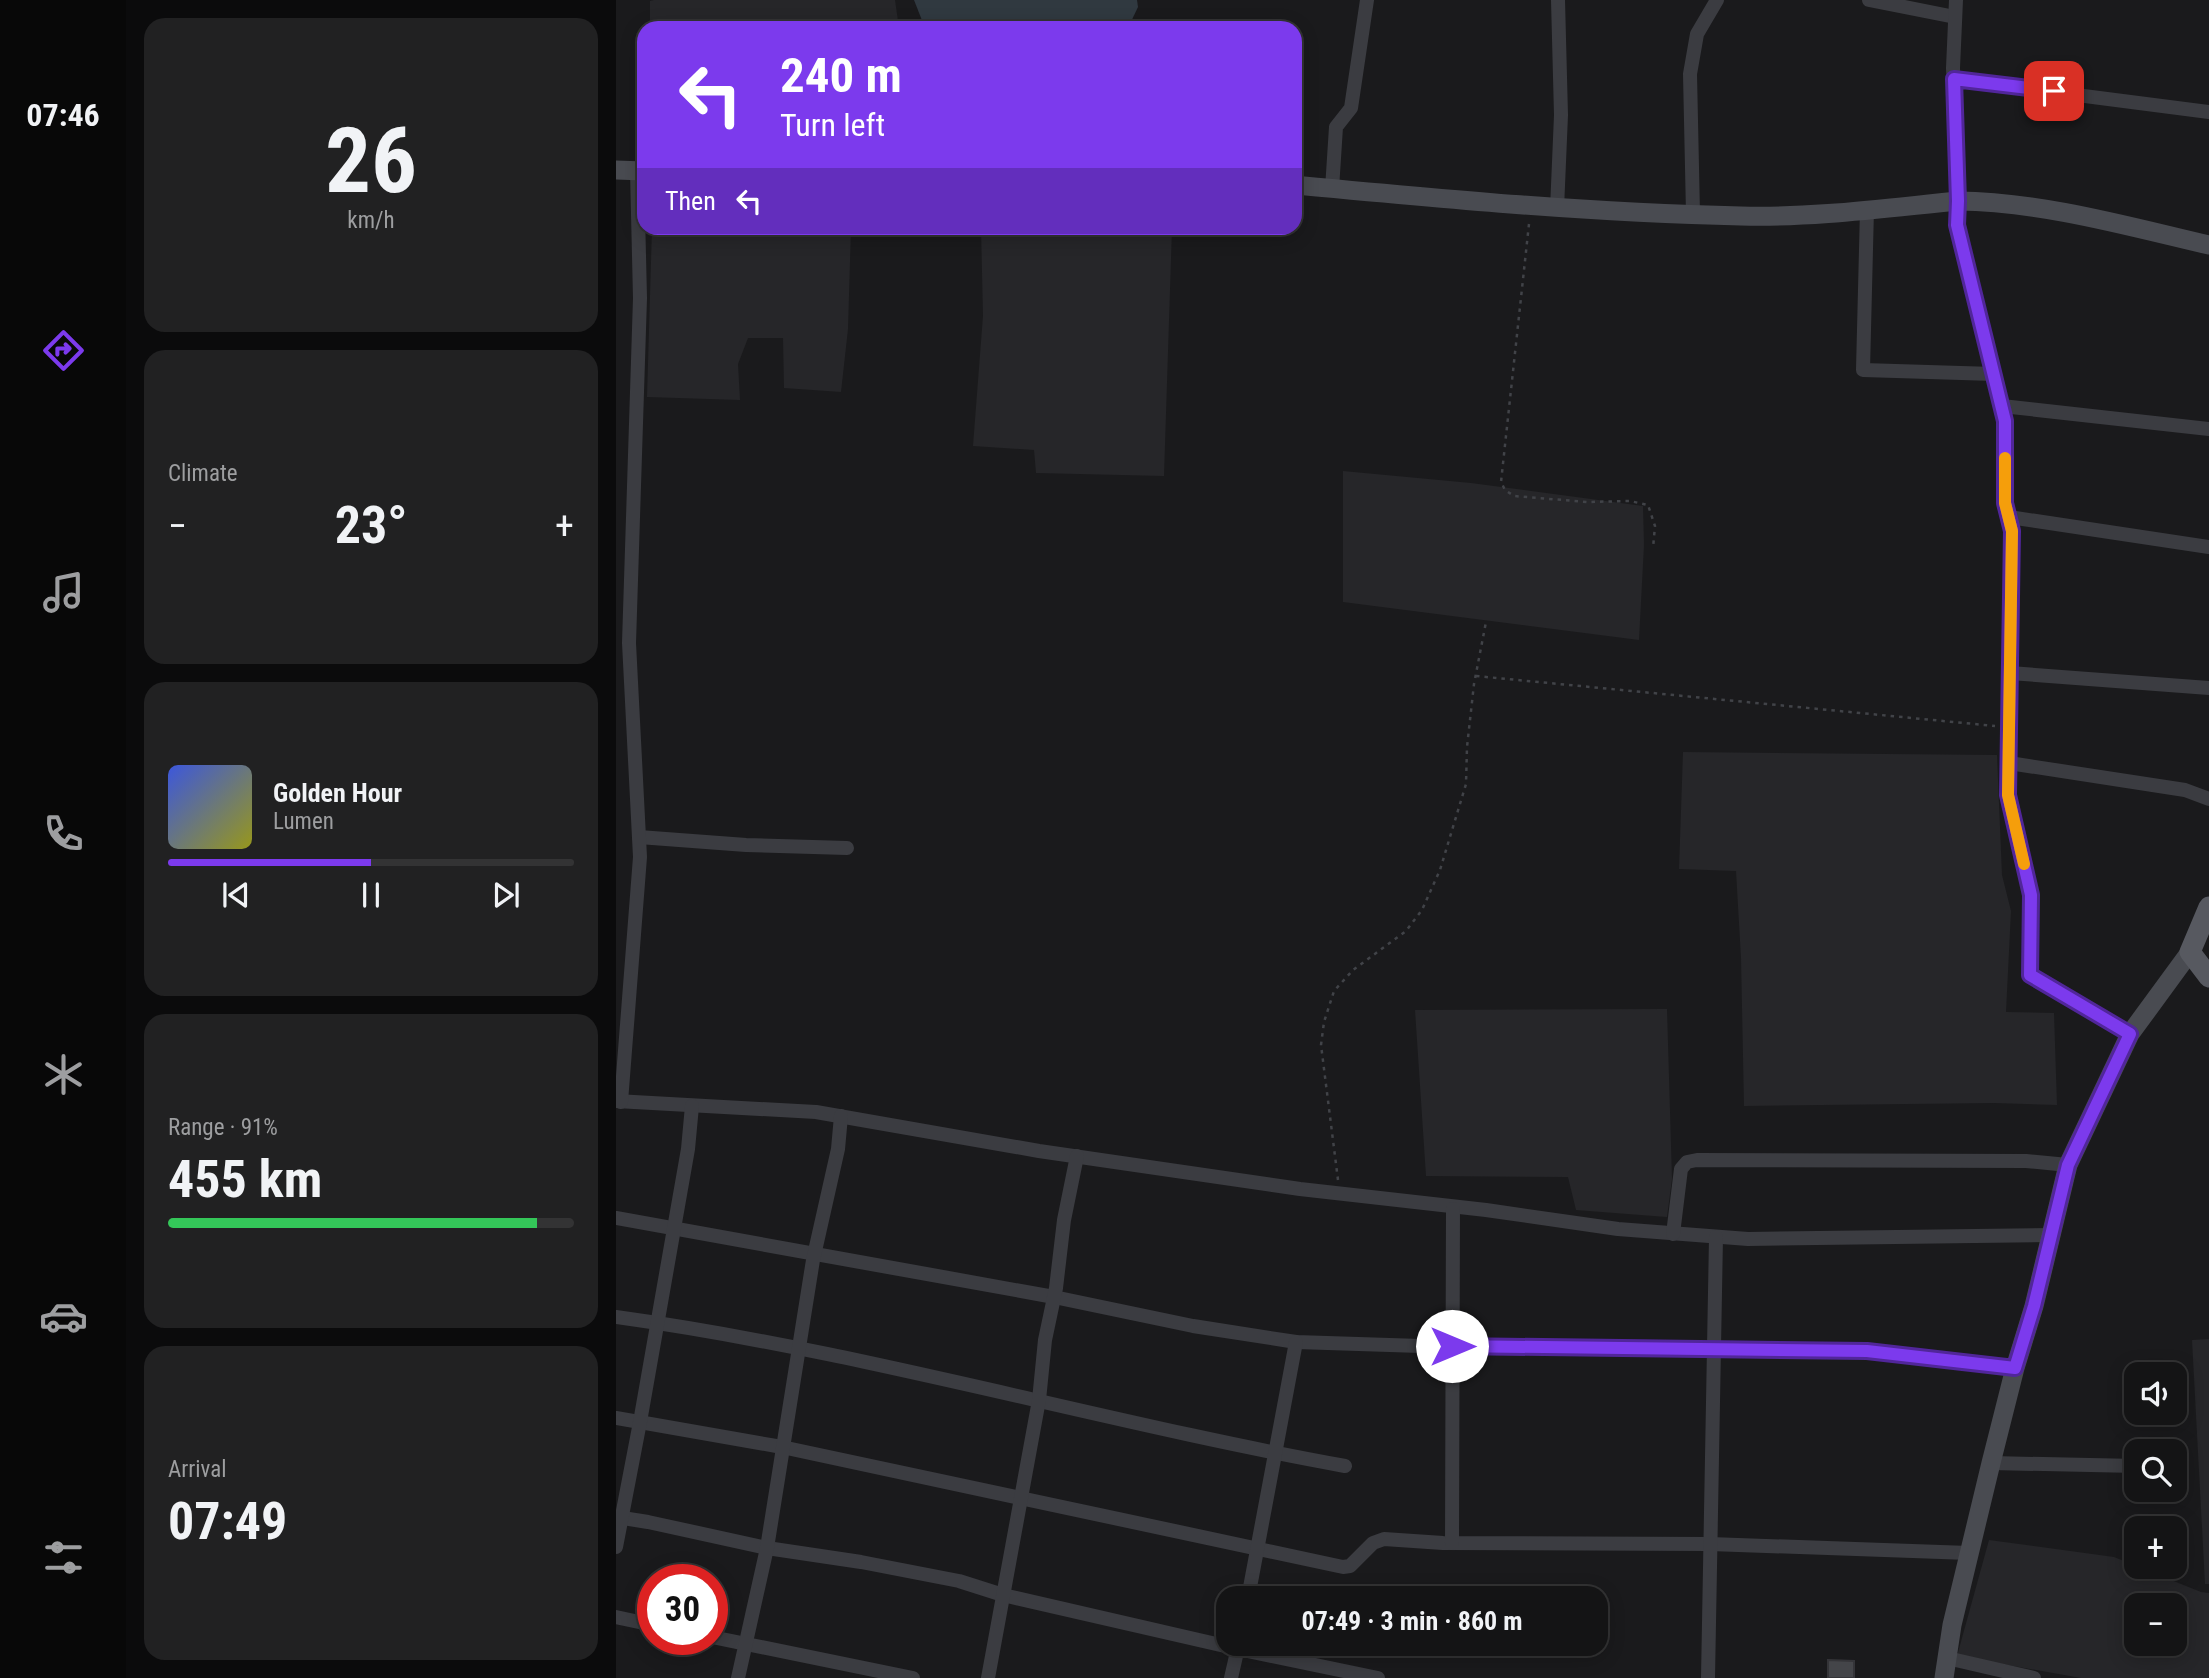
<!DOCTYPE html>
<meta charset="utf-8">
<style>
:root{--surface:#141415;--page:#212122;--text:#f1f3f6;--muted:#9d9ea0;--line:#333334;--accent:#7c3aed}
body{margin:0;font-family:"Roboto Condensed",sans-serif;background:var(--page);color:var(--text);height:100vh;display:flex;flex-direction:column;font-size:26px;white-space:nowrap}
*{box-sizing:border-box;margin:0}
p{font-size:23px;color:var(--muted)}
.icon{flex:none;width:38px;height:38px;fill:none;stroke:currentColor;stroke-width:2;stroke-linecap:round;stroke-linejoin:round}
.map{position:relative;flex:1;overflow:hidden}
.panel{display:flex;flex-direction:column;gap:18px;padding:18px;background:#0b0b0c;width:490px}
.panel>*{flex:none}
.guide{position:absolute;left:21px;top:21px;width:665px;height:214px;border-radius:21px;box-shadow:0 4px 18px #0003,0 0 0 2px var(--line);background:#7c3aed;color:#fff;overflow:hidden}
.controls{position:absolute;left:1508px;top:1362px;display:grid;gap:14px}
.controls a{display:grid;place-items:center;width:63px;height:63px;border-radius:14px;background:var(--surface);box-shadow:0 4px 18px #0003,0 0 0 2px var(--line);font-size:35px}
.speed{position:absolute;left:21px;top:1564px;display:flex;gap:14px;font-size:35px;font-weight:700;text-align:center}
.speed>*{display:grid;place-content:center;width:91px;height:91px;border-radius:50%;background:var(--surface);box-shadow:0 4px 18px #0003,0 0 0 2px var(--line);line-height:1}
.speed .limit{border:10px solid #d22;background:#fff;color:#111}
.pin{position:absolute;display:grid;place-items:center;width:60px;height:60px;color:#fff;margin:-30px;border-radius:14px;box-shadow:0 4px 10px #0006}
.me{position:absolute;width:77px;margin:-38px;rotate:90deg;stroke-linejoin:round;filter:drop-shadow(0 0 5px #0008)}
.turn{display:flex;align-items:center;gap:24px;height:147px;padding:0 28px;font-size:32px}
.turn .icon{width:91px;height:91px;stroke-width:2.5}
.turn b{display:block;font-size:49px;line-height:60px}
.then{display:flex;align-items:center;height:66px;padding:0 28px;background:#0003;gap:14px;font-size:26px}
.big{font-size:52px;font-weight:700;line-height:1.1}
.panel .tile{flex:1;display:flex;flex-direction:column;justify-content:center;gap:10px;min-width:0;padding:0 24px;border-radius:21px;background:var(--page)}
.panel .dial{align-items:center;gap:0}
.dial b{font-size:91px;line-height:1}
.song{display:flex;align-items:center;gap:21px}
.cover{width:84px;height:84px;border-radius:10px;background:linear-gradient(135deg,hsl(230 70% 55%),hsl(60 70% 35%))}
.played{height:7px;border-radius:4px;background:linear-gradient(90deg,var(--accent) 50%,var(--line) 50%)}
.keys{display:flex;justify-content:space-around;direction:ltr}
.heat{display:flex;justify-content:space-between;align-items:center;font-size:38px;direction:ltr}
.charge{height:10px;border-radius:5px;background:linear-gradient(90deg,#34c759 91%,var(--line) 0)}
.trip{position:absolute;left:600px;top:1586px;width:392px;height:70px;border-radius:21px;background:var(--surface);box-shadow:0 4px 18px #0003,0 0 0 2px var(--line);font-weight:700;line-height:70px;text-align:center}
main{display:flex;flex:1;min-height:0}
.dock{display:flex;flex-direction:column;width:126px;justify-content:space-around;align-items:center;background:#080808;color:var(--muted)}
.dock .icon{width:49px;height:49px}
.dock .active{color:var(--accent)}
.dock b{font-size:32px;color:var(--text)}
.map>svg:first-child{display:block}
.built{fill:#262629;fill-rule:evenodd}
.water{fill:#303940}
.building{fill:#444549;stroke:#343438;stroke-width:2}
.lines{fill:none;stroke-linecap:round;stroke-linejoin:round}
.path{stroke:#414348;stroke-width:2.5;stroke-dasharray:3.5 5;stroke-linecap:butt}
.minor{stroke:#3b3c41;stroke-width:14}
.secondary{stroke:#494b51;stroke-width:19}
.primary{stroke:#575960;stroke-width:21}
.route-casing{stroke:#51269a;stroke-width:18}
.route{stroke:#7c3aed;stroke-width:12}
.slow{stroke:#f59e0b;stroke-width:12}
</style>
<main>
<nav class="dock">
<b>07:46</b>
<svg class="icon active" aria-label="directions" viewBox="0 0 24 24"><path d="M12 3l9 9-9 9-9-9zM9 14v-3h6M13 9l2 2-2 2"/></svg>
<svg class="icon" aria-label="music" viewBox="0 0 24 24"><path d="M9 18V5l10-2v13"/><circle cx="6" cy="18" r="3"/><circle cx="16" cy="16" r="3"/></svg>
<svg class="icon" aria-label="phone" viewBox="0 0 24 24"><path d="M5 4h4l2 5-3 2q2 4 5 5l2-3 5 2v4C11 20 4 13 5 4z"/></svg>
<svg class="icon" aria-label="climate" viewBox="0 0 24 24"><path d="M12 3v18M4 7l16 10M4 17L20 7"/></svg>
<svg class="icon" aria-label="car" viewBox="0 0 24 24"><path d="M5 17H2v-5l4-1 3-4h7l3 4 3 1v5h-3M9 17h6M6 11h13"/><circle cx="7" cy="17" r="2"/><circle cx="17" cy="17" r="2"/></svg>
<svg class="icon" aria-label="filters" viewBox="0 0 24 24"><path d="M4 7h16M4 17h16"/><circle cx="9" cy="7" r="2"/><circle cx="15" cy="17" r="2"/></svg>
</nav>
<section class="panel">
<div class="tile dial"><b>26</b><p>km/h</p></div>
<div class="tile"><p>Climate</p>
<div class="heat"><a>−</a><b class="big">23°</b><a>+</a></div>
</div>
<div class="tile">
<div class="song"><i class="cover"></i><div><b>Golden Hour</b><p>Lumen</p></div></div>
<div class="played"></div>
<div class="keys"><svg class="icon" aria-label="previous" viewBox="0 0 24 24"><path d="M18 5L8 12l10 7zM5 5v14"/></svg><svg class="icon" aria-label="pause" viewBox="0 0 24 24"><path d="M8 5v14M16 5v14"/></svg><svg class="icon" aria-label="next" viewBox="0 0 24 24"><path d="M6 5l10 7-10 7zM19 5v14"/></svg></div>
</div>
<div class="tile"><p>Range · 91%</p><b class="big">455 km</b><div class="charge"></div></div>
<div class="tile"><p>Arrival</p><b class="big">07:49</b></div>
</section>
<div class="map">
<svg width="1593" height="1678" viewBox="0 0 1593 1678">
<rect width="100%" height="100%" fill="#1a1a1c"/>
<g class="built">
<path d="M 38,0 L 279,0 L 283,28 L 34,28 L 34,1 Z"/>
<path d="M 36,228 L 235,228 L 232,329 L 225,392 L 168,388 L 167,338 L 132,338 L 122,364 L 124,400 L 31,397 Z"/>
<path d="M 365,228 L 556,228 L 548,476 L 420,473 L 418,450 L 357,446 L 367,316 Z"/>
<path d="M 727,471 L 855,483 L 1027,506 L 1028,545 L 1023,640 L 727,602 Z"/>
<path d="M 1067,752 L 1381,755 L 1386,875 L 1395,911 L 1390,1012 L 1438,1013 L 1441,1105 L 1378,1103 L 1128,1106 L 1125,958 L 1120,871 L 1063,869 Z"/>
<path d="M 1051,1009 L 1056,1179 L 1051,1217 L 960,1210 L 952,1177 L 810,1176 L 799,1010 Z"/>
<path d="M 1593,1339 L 1593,1584 L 1589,1584 L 1576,1340 Z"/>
<path d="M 1373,1540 L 1498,1557 L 1585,1592 L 1593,1593 L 1593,1678 L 1465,1678 L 1341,1656 ZM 1521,1605 L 1559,1605 L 1559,1643 L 1521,1643 Z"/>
</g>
<path class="water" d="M 298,0 L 521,0 L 522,7 L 512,28 L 309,28 Z"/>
<path class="building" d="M 1212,1660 L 1238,1661 L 1238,1678 L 1212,1678 Z"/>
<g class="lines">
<g class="path">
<path d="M 913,224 L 885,482 L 889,490 L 898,496 L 971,502 L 1014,501 L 1032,505 L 1039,526 L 1037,548"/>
<path d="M 860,676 L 1379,726"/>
<path d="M 722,1180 L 705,1045 L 708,1022 L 718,991 L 737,970 L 790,931 L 806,910 L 824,870 L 850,784 L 851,747 L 858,684 L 870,622"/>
</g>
<g class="minor">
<path d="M 1253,0 L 1339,17"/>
<path d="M 1340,0 L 1337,68 L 1342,201 L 1341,225 L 1389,421 L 1389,503 L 1396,531 L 1392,795 L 1415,895 L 1414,975 L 1514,1034"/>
<path d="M 1337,79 L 1593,112"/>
<path d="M 716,189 L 720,127 L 735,108 L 751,0"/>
<path d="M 941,209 L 945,115 L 942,0"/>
<path d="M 1251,209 L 1247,370 L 1378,374"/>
<path d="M 1077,214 L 1074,74 L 1081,34 L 1101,0"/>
<path d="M 1386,406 L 1593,429"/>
<path d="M 1393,517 L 1593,547"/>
<path d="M 1394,673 L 1593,688"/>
<path d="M 1393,763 L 1569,790 L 1593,799"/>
<path d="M 23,837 L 130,845 L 231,848"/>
<path d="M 0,1101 L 200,1112 L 423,1151 L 684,1189 L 870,1210 L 1002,1229 L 1132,1239 L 1436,1235"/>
<path d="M 5,1102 L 24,857 L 13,643 L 24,298 L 21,171"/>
<path d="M 0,1218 L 438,1297 L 577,1326 L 680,1342 L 836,1347 L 1251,1351 L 1399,1368"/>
<path d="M 1057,1234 L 1065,1169 L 1071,1162 L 1081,1160 L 1410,1161 L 1452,1165"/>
<path d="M 0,1317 C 246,1351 485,1422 729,1466"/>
<path d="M 0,1418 L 166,1447 L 727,1567 L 734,1566 L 757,1543 L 768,1539 L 827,1543 L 1094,1544 L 1353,1553"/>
<path d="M 1375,1463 L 1521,1466"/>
<path d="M 0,1517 L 32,1522 L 151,1548 L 245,1562 L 343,1581 L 387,1595 L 622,1649 L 762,1678"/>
<path d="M 836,1543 L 837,1209"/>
<path d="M 0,1547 L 24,1422 L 72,1149 L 76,1106"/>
<path d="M 632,1598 L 680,1342"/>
<path d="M 0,1617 L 37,1625"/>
<path d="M 96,1637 L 297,1678"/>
<path d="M 1331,1658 L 1418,1678"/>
<path d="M 122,1678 L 151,1548 L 197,1260 L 222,1149 L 225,1116"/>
<path d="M 372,1678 L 423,1400 L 429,1340 L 440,1288 L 448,1220 L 461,1156"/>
<path d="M 615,1678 L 623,1643"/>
<path d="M 1092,1678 L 1100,1237"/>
</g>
<g class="secondary">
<path d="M 0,170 L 28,171"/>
<path d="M 679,185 C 828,199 976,213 1125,216 C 1197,218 1270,208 1342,201 C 1427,202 1511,226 1593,245"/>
<path d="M 1328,1678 L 1336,1625 L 1375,1463 L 1399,1368 L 1418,1306 L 1452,1165 L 1514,1034 L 1574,952"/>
</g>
<path class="primary" d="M 1593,907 L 1574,952 L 1593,977"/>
</g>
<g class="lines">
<g class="route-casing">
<path id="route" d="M 836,1346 L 1251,1351 L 1399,1368 L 1418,1306 L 1452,1165 L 1514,1034 L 1414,975 L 1415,895 L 1392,795 L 1396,531 L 1389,503 L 1389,421 L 1341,225 L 1342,201 L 1338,79 L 1438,91"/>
</g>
<use href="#route" class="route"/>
<path class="slow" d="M 1389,458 L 1389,503 L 1396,531 L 1392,795 L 1408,864"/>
</g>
</svg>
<div class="controls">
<a><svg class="icon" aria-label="sound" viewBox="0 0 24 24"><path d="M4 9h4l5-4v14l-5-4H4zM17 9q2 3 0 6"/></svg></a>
<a><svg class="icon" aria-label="search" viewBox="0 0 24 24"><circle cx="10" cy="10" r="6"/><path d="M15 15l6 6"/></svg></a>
<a>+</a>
<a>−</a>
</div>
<div class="speed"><div class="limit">30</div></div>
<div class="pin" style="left:1438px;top:91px;background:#d93025"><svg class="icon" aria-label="arrive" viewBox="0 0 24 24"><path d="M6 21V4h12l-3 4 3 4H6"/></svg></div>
<svg class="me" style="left:836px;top:1346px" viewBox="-20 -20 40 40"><circle r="19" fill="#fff"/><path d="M0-13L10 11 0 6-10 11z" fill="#7c3aed"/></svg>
<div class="trip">07:49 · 3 min · 860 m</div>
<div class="guide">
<div class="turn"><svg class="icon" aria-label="left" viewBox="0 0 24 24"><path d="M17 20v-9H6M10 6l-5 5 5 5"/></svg><div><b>240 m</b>Turn left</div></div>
<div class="then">Then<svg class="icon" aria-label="left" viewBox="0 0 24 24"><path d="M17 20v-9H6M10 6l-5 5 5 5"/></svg></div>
</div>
</div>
</main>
